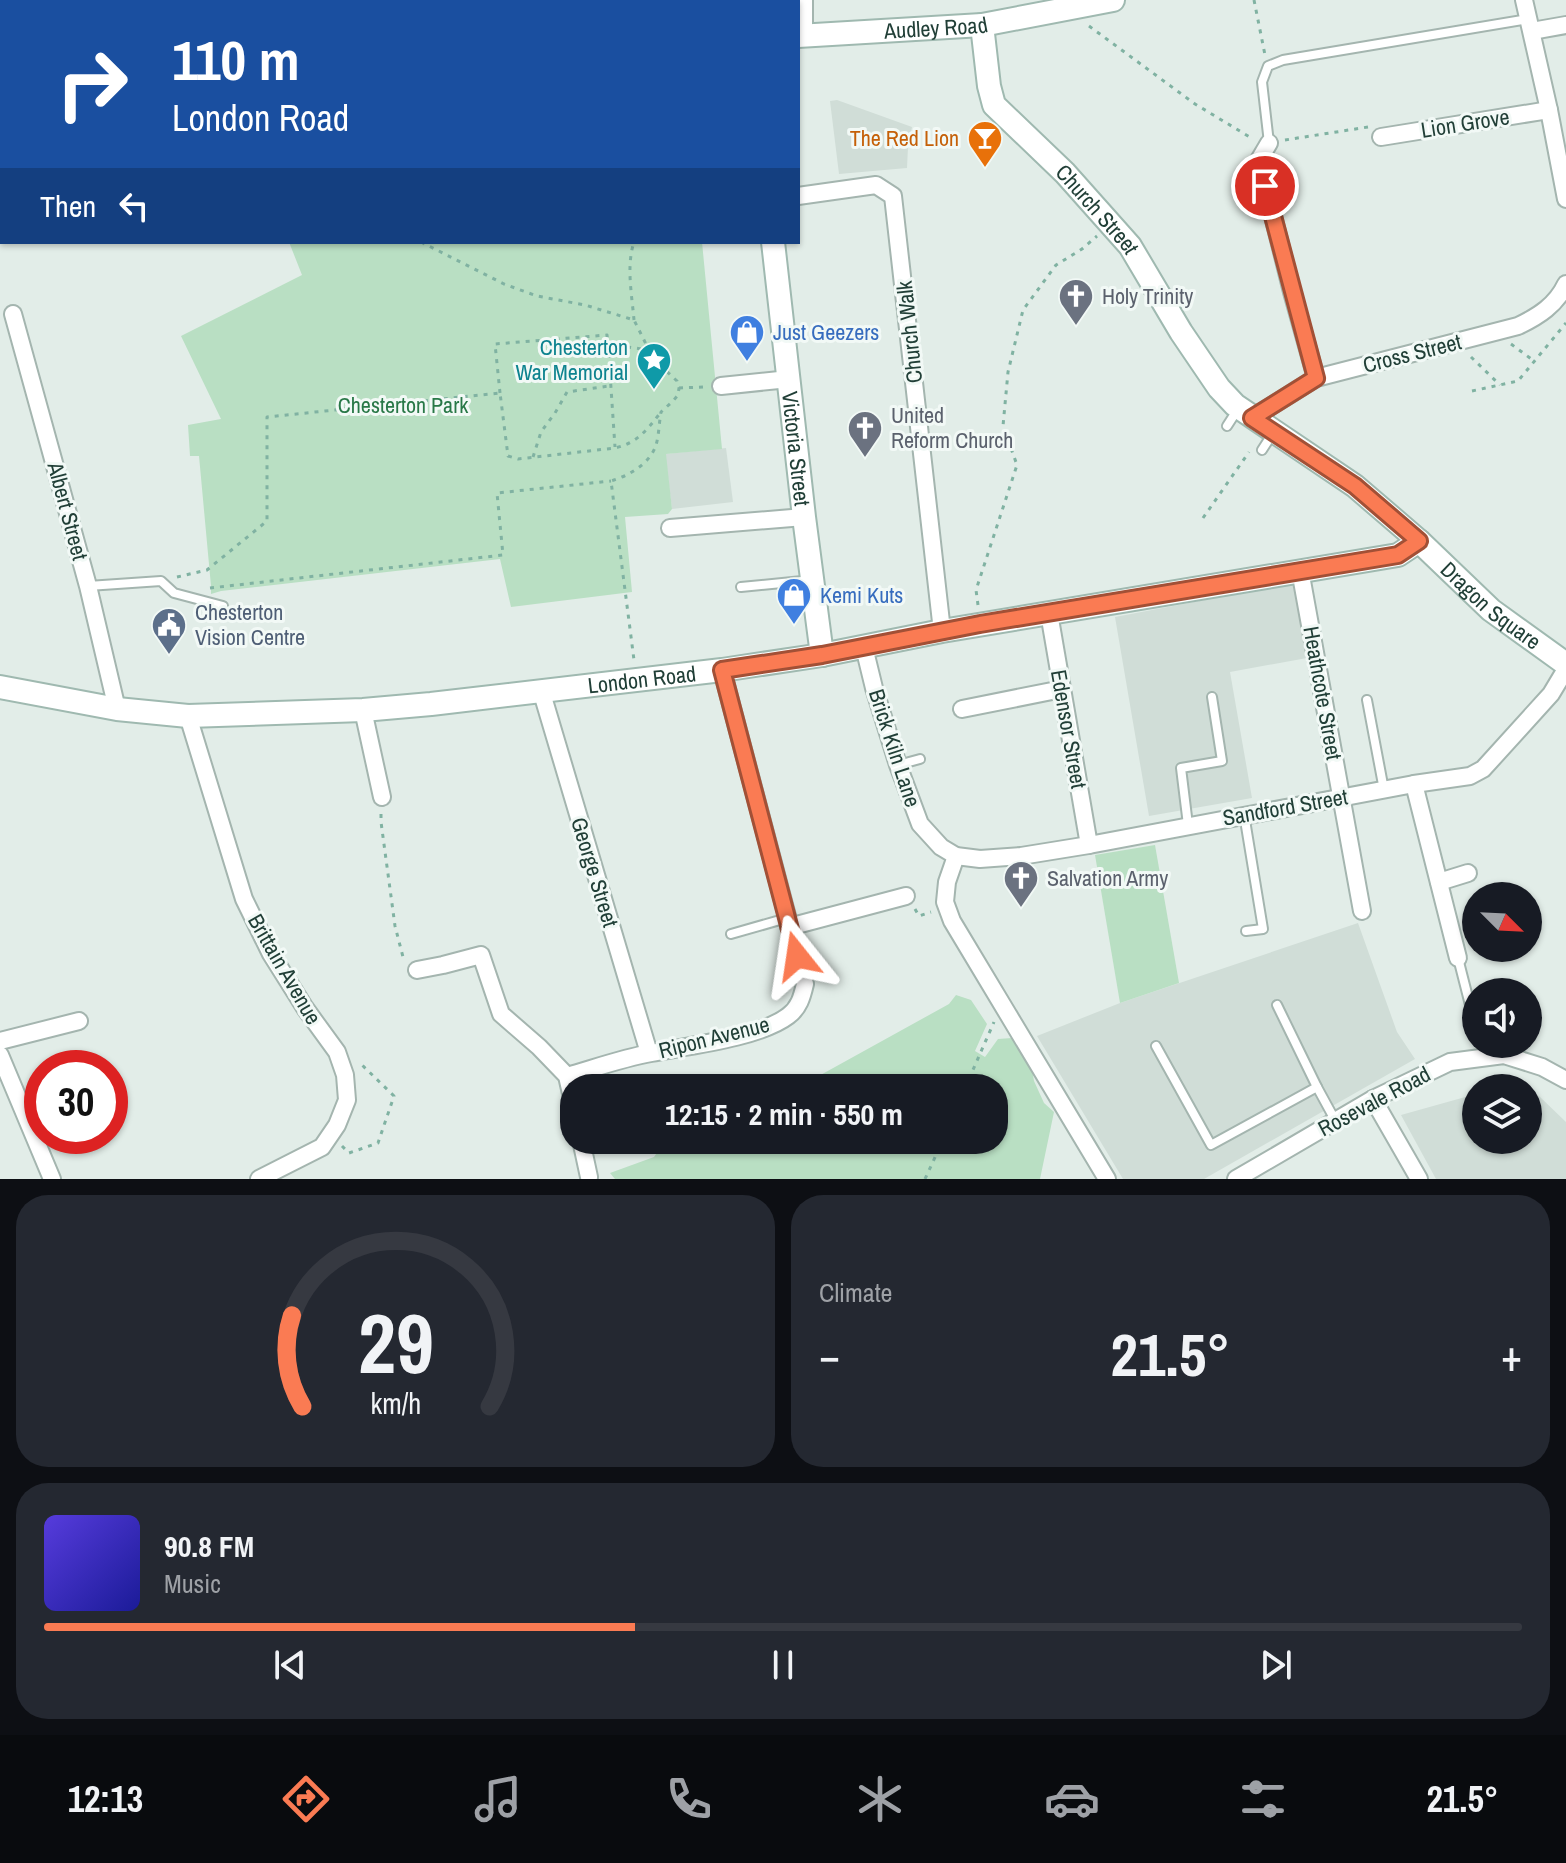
<!DOCTYPE html>
<meta charset="utf-8">
<style>
:root{--surface:#171b24;--page:#242831;--text:#f1f3f6;--muted:#9ea1a6;--line:#363941;--accent:#fa7b53}
body{margin:0;font-family:"Archivo Narrow",sans-serif;background:var(--page);color:var(--text);height:100vh;display:flex;flex-direction:column;font-size:30px;white-space:nowrap}
*{box-sizing:border-box;margin:0}
p{font-size:26px;color:var(--muted)}
.icon{flex:none;width:44px;height:44px;fill:none;stroke:currentColor;stroke-width:2;stroke-linecap:round;stroke-linejoin:round}
.map{position:relative;height:1179px;overflow:hidden}
.sheet{display:flex;flex-direction:column;gap:16px;padding:16px;background:#0d0f14;flex:1}
.sheet>*{flex:none}
.top-card{position:absolute;left:0px;top:0px;width:800px;height:244px;box-shadow:0 2px 6px #0004;background:#1a4fa0;color:#fff;overflow:hidden}
.needle{width:52px;rotate:114deg}
.tools{position:absolute;left:1462px;top:882px;display:grid;gap:16px}
.tools a{display:grid;place-items:center;width:80px;height:80px;border-radius:50%;background:var(--surface);box-shadow:0 2px 6px #0004;font-size:40px}
.speed{position:absolute;left:24px;top:1050px;display:flex;gap:16px;font-size:40px;font-weight:700;text-align:center}
.speed>*{display:grid;place-content:center;width:104px;height:104px;border-radius:50%;background:var(--surface);box-shadow:0 2px 6px #0004;line-height:1}
.speed .limit{border:12px solid #d22;background:#fff;color:#111}
.pin{position:absolute;display:grid;place-items:center;width:68px;height:68px;color:#fff;margin:-34px;border:4px solid #fff;border-radius:50%;box-shadow:0 2px 8px #0007}
.me{position:absolute;width:88px;margin:-44px;rotate:345deg;stroke-linejoin:round;filter:drop-shadow(0 0 6px #0008)}
.turn{display:flex;align-items:center;gap:28px;height:168px;padding:0 40px;font-size:36px}
.turn .icon{width:104px;height:104px;stroke-width:2.5}
.turn b{display:block;font-size:56px;line-height:68px}
.then{display:flex;align-items:center;height:76px;padding:0 40px;background:#0003;gap:16px;font-size:30px}
.big{font-size:60px;font-weight:700;line-height:1.1}
.sheet .card{flex:1;display:flex;flex-direction:column;justify-content:center;gap:12px;min-width:0;padding:0 28px;border-radius:32px;background:var(--page)}
.sheet .dial{align-items:center;gap:0}
.dial svg{height:208px;overflow:visible;fill:none;stroke:var(--line);stroke-width:7;stroke-linecap:round;text-anchor:middle}
.dial text{fill:var(--text);stroke:none}
.song{display:flex;align-items:center;gap:24px}
.cover{width:96px;height:96px;border-radius:12px;background:linear-gradient(135deg,hsl(250 70% 55%),hsl(240 70% 35%))}
.played{height:8px;border-radius:4px;background:linear-gradient(90deg,var(--accent) 40%,var(--line) 40%)}
.keys{display:flex;justify-content:space-around;direction:ltr}
.heat{display:flex;justify-content:space-between;align-items:center;font-size:44px;direction:ltr}
.sheet .tiles{flex:1;display:grid;gap:16px;grid-template-columns:1fr 1fr}
.card:last-child{grid-column:span 2}
.trip{position:absolute;left:560px;top:1074px;width:448px;height:80px;border-radius:32px;background:var(--surface);box-shadow:0 2px 6px #0004;font-weight:700;line-height:80px;text-align:center}
.menu{display:flex;height:128px;justify-content:space-around;align-items:center;background:#090b0e;color:var(--muted)}
.menu .icon{width:56px;height:56px}
.menu .active{color:var(--accent)}
.menu b{font-size:36px;color:var(--text)}
.map>svg:first-child{display:block}
.built{fill:#d0ddd7}
.green{fill:#b9dfc3}
.lines{fill:none;stroke-linecap:round;stroke-linejoin:round}
.lane-casing{stroke:#a4b5af;stroke-width:12}
.street-casing{stroke:#a4b5af;stroke-width:20}
.secondary-casing{stroke:#9fb9b0;stroke-width:26}
.path{stroke:#80b2a2;stroke-width:3;stroke-dasharray:4 6;stroke-linecap:butt}
.lane{stroke:#fff;stroke-width:8}
.street{stroke:#fff;stroke-width:16}
.secondary{stroke:#fff;stroke-width:22}
.route-casing{stroke:#a25036;stroke-width:20}
.route{stroke:#fa7b53;stroke-width:14}
.labels{text-anchor:middle;stroke-width:6;stroke-linejoin:round;paint-order:stroke}
.street-label{font-size:22px;fill:#213f37;stroke:#f2f9f6}
.food-label{font-size:22px;fill:#c56008;stroke:#f2f9f6;text-anchor:end}
.worship-label{font-size:22px;fill:#5b616d;stroke:#f2f9f6;text-anchor:start}
.shop-label{font-size:22px;fill:#366cbe;stroke:#f2f9f6;text-anchor:start}
.culture-label{font-size:22px;fill:#0d838f;stroke:#f2f9f6;text-anchor:end}
.park-label{font-size:22px;fill:#287847;stroke:#f2f9f6}
.service-label{font-size:22px;fill:#4e5e75;stroke:#f2f9f6;text-anchor:start}
</style>
<div class="map">
<svg width="1566" height="1179" viewBox="0 0 1566 1179">
<rect width="100%" height="100%" fill="#e2ede8"/>
<g class="built">
<path d="M 837,100 L 912,127 L 908,147 L 907,168 L 839,174 L 830,101 Z"/>
<path d="M 726,448 L 733,502 L 672,509 L 665,454 Z"/>
<path d="M 1294,583 L 1307,658 L 1230,672 L 1252,798 L 1149,816 L 1115,617 Z"/>
<path d="M 1358,923 L 1397,1032 L 1415,1059 L 1204,1179 L 1123,1179 L 1037,1036 L 1120,1003 Z"/>
<path d="M 1528,1093 L 1539,1096 L 1566,1122 L 1566,1179 L 1436,1179 L 1401,1115 L 1476,1094 L 1476,1140 L 1528,1140 Z"/>
</g>
<g class="green">
<path d="M 289,242 L 702,242 L 722,449 L 666,454 L 672,509 L 668,514 L 625,517 L 632,592 L 511,607 L 500,559 L 221,591 L 211,594 L 211,586 L 199,456 L 190,456 L 188,425 L 221,419 L 181,336 L 302,275 Z"/>
<path d="M 1155,845 L 1179,983 L 1120,1003 L 1095,855 Z"/>
<path d="M 956,995 L 971,1000 L 987,1024 L 975,1051 L 985,1057 L 998,1039 L 1012,1038 L 1031,1064 L 1034,1081 L 1044,1103 L 1054,1112 L 1040,1179 L 615,1179 L 610,1173 L 654,1157 L 663,1144 L 672,1140 L 994,1140 L 994,1088 L 797,1088 L 949,1004 Z"/>
</g>
<g class="lines">
<g class="lane-casing">
<g id="lane">
<path d="M 249,0 L 249,2"/>
<path d="M 1269,143 L 1262,82 L 1268,66 L 1283,60 L 1528,19"/>
<path d="M 1227,426 L 1238,409"/>
<path d="M 1262,450 L 1273,433"/>
<path d="M 88,586 L 161,581 L 174,593 L 223,606"/>
<path d="M 741,587 L 812,580"/>
<path d="M 1367,700 L 1384,790"/>
<path d="M 898,765 L 920,759"/>
<path d="M 1244,814 L 1263,929 L 1246,931"/>
<path d="M 1188,825 L 1181,768 L 1222,761 L 1212,697"/>
<path d="M 731,934 L 787,918"/>
<path d="M 1458,958 L 1471,1009"/>
<path d="M 1277,1005 L 1317,1087"/>
<path d="M 1156,1046 L 1211,1145 L 1317,1087 L 1335,1120"/>
</g>
</g>
<g class="street-casing">
<g id="street">
<path d="M 16,0 L 17,2"/>
<path d="M 804,0 L 804,35"/>
<path d="M 1524,0 L 1549,110 L 1566,199"/>
<path d="M 1532,31 L 1566,25"/>
<path d="M 1381,137 L 1549,110"/>
<path d="M 1269,143 L 1259,160 L 1292,292 L 1316,378"/>
<path d="M 798,196 L 876,185 L 893,196 L 942,631"/>
<path d="M 13,314 L 88,586 L 117,709"/>
<path d="M 721,386 L 789,379"/>
<path d="M 1252,418 L 1316,378 L 1518,326 C 1539,316 1556,305 1566,284"/>
<path d="M 670,528 L 804,517"/>
<path d="M 1300,570 L 1362,911"/>
<path d="M 1049,613 L 1089,845"/>
<path d="M 864,647 L 874,688 L 898,765 L 920,824 L 941,847 L 956,856 L 980,859 L 1021,856 L 1089,845 L 1414,784 L 1470,776 L 1483,769 L 1551,694 L 1566,669"/>
<path d="M 541,690 L 649,1053"/>
<path d="M 962,709 L 1062,689"/>
<path d="M 363,710 L 382,797"/>
<path d="M 188,716 L 244,899 L 271,954 L 305,1008 L 337,1052 L 345,1075 L 347,1100 L 337,1125 L 322,1147 L 259,1179"/>
<path d="M 1414,784 L 1458,958"/>
<path d="M 956,856 L 947,882 L 945,902 L 952,921 L 1107,1179"/>
<path d="M 1439,882 L 1468,873"/>
<path d="M 789,927 L 906,896"/>
<path d="M 417,970 L 443,965 L 481,955 L 501,1014 L 539,1047 L 567,1076 L 574,1107"/>
<path d="M 0,1041 L 79,1021"/>
<path d="M 0,1055 L 52,1179"/>
<path d="M 567,1076 C 595,1068 623,1058 651,1053 C 687,1046 759,1038 788,1016 C 799,1008 802,997 805,984 L 722,670"/>
<path d="M 1373,1099 L 1419,1179"/>
<path d="M 581,1140 L 589,1177"/>
<path d="M 1236,1179 L 1373,1099 L 1450,1062 L 1504,1055 L 1542,1067 L 1566,1080"/>
</g>
</g>
<g class="secondary-casing">
<g id="secondary">
<path id="s1" d="M 982,25 L 989,86 L 994,105 L 1065,173 L 1130,246 L 1181,332 L 1219,388 L 1235,405 L 1355,486 L 1419,541 L 1491,610 L 1566,664"/>
<path id="s2" d="M 798,36 L 982,25 L 1113,0"/>
<path d="M 0,218 L 2,218"/>
<path id="s3" d="M 773,242 L 804,517 L 822,655"/>
<path id="s4" d="M 0,687 L 117,709 L 188,716 L 363,710 L 431,704 L 722,670 L 822,655 L 942,631 L 1398,555 L 1419,541"/>
</g>
</g>
<g class="path">
<path d="M 1254,0 L 1265,55"/>
<path d="M 1089,26 L 1195,104 L 1253,139"/>
<path d="M 1285,140 L 1368,127"/>
<path d="M 421,242 L 504,284 L 537,296 L 585,305 L 634,320 L 649,350 L 662,367 L 677,381 L 679,388 L 678,395 L 673,401 L 661,412 C 659,423 659,435 656,445 C 650,464 628,476 611,481 L 634,660"/>
<path d="M 634,320 C 632,296 626,266 634,242"/>
<path d="M 608,344 L 615,447"/>
<path d="M 1511,344 L 1534,361"/>
<path d="M 1471,357 L 1500,385"/>
<path d="M 679,388 L 703,387"/>
<path d="M 1472,391 L 1518,381 L 1566,323"/>
<path d="M 500,393 L 495,344 L 607,335 L 608,344 L 648,350"/>
<path d="M 533,457 L 541,432 L 555,413 L 567,392 L 609,386"/>
<path d="M 1203,518 L 1249,452"/>
<path d="M 177,577 L 207,570 L 267,521 L 267,417 L 500,393 L 508,456 L 518,459 L 615,448 C 637,443 647,430 661,412"/>
<path d="M 210,588 L 503,555 L 497,493 L 611,481"/>
<path d="M 978,605 L 976,590 L 1017,465 L 1003,426 L 1008,372 L 1023,310 L 1056,265 L 1082,249 L 1097,236"/>
<path d="M 381,814 L 381,822 L 395,926 L 403,957 L 405,959"/>
<path d="M 915,909 L 919,916 L 931,912"/>
<path d="M 965,1088 L 994,1022"/>
<path d="M 342,1146 L 349,1153 L 378,1143 L 394,1096 L 361,1064"/>
<path d="M 925,1179 L 943,1140"/>
</g>
<use href="#lane" class="lane"/>
<use href="#street" class="street"/>
<use href="#secondary" class="secondary"/>
</g>
<g class="lines">
<g class="route-casing">
<path id="route" d="M 797,956 L 722,670 L 822,655 L 980,624 L 1398,555 L 1419,541 L 1355,486 L 1252,418 L 1316,378 L 1265,186"/>
</g>
<use href="#route" class="route"/>
</g>
<defs>
<g id="bar-pin" transform="scale(1.8)"><path d="M0 17L-7.5 6A9.5 9.5 0 1 1 7.5 6Z" fill="#e8710a" stroke="#f2f9f6"/><path d="M-6-5H6L.8 .8V4.5H3.5V6h-7V4.5H-.8V.8Z" fill="#fff"/></g>
<g id="church-pin" transform="scale(1.8)"><path d="M0 17L-7.5 6A9.5 9.5 0 1 1 7.5 6Z" fill="#6b7280" stroke="#f2f9f6"/><path d="M-1.2-6h2.4v3.5h3.3v2.4h-3.3V6h-2.4V-.1h-3.3v-2.4h3.3Z" fill="#fff"/></g>
<g id="shop-pin" transform="scale(1.8)"><path d="M0 17L-7.5 6A9.5 9.5 0 1 1 7.5 6Z" fill="#3f7fe0" stroke="#f2f9f6"/><path d="M-5-2.5h2.3a2.7 3.5 0 0 1 5.4 0H5L5.5 6h-11ZM-1.5-2.5h3a1.5 2.3 0 0 0-3 0Z" fill="#fff"/></g>
<g id="sight-pin" transform="scale(1.8)"><path d="M0 17L-7.5 6A9.5 9.5 0 1 1 7.5 6Z" fill="#0f9aa8" stroke="#f2f9f6"/><path d="M0-6L1.8-2.2L6-1.7L2.9 1.2L3.7 5.4L0 3.3L-3.7 5.4L-2.9 1.2L-6-1.7L-1.8-2.2Z" fill="#fff"/></g>
<g id="civic-pin" transform="scale(1.8)"><path d="M0 17L-7.5 6A9.5 9.5 0 1 1 7.5 6Z" fill="#5c6f8a" stroke="#f2f9f6"/><path d="M-.6-6.5H3V-4.5H.6V-3L4-1V1h2V6H-6V1h2V-1L-.6-3ZM-1.2 2.5V6h2.4V2.5Z" fill="#fff"/></g>
</defs>
<g fill-rule="evenodd">
<use href="#bar-pin" x="985" y="138"/>
<use href="#church-pin" x="1076" y="296"/>
<use href="#shop-pin" x="747" y="332"/>
<use href="#sight-pin" x="654" y="360"/>
<use href="#church-pin" x="865" y="428"/>
<use href="#shop-pin" x="794" y="595"/>
<use href="#civic-pin" x="169" y="625"/>
<use href="#church-pin" x="1021" y="878"/>
</g>
<g class="labels">
<g class="street-label">
<text dy="8" stroke="none"><textPath href="#s2" startOffset="138">Audley Road</textPath></text>
<text transform="translate(1465 123) rotate(-9)" y="8">Lion Grove</text>
<text dy="8" stroke="none"><textPath href="#s1" startOffset="228">Church Street</textPath></text>
<text transform="translate(909 332) rotate(-96)" y="8">Church Walk</text>
<text transform="translate(1412 353) rotate(-14)" y="8">Cross Street</text>
<text dy="8" stroke="none"><textPath href="#s3" startOffset="208">Victoria Street</textPath></text>
<text transform="translate(68 511) rotate(75)" y="8">Albert Street</text>
<text dy="8" stroke="none"><textPath href="#s1" startOffset="794">Dragon Square</textPath></text>
<text dy="8" stroke="none"><textPath href="#s4" startOffset="646">London Road</textPath></text>
<text transform="translate(1323 693) rotate(80)" y="8">Heathcote Street</text>
<text transform="translate(1069 729) rotate(80)" y="8">Edensor Street</text>
<text transform="translate(895 748) rotate(72)" y="8">Brick Kiln Lane</text>
<text transform="translate(1285 807) rotate(-10)" y="8">Sandford Street</text>
<text transform="translate(595 872) rotate(73)" y="8">George Street</text>
<text transform="translate(285 969) rotate(60)" y="8">Brittain Avenue</text>
<text transform="translate(714 1037) rotate(-14)" y="8">Ripon Avenue</text>
<text transform="translate(1374 1101) rotate(-28)" y="8">Rosevale Road</text>
</g>
<g class="food-label">
<text x="959" y="146">The Red Lion</text>
</g>
<g class="worship-label">
<text x="1102" y="304">Holy Trinity</text>
<text x="891" y="423">United<tspan x="891" dy="25">Reform Church</tspan></text>
<text x="1047" y="886">Salvation Army</text>
</g>
<g class="shop-label">
<text x="773" y="340">Just Geezers</text>
<text x="820" y="603">Kemi Kuts</text>
</g>
<g class="culture-label">
<text x="628" y="355">Chesterton<tspan x="628" dy="25">War Memorial</tspan></text>
</g>
<g class="park-label">
<text x="403" y="413">Chesterton Park</text>
</g>
<g class="service-label">
<text x="195" y="620">Chesterton<tspan x="195" dy="25">Vision Centre</tspan></text>
</g>
</g>
</svg>
<div class="tools">
<a><svg class="needle" viewBox="-14 -14 28 28"><path d="M0-13l5 13h-10z" fill="#e53935"/><path d="M0 13l5-13h-10z" fill="#9ea1a6"/></svg></a>
<a><svg class="icon" aria-label="sound" viewBox="0 0 24 24"><path d="M4 9h4l5-4v14l-5-4H4zM17 9q2 3 0 6"/></svg></a>
<a><svg class="icon" aria-label="layers" viewBox="0 0 24 24"><path d="M12 4l9 5-9 5-9-5zM3 14l9 5 9-5"/></svg></a>
</div>
<div class="speed"><div class="limit">30</div></div>
<div class="pin" style="left:1265px;top:186px;background:#d93025"><svg class="icon" aria-label="arrive" viewBox="0 0 24 24"><path d="M6 21V4h12l-3 4 3 4H6"/></svg></div>
<svg class="me" style="left:797px;top:956px" viewBox="-20 -20 40 40"><path d="M0-17L14 15 0 8-14 15z" fill="#fa7b53" stroke="#fff" stroke-width="4"/></svg>
<div class="trip">12:15 · 2 min · 550 m</div>
<div class="top-card">
<div class="turn"><svg class="icon" aria-label="right" viewBox="0 0 24 24"><path d="M7 20v-9h11M14 6l5 5-5 5"/></svg><div><b>110 m</b>London Road</div></div>
<div class="then">Then<svg class="icon" aria-label="left" viewBox="0 0 24 24"><path d="M17 20v-9H6M10 6l-5 5 5 5"/></svg></div>
</div>
</div>
<section class="sheet">
<div class="tiles">
<div class="card dial"><svg viewBox="0 0 100 80">
<path d="M14 69A42 42 0 1 1 86 69"/>
<path d="M14 69A42 42 0 0 1 10 34" stroke="#fa7b53"/>
<text x="50" y="56" font-size="32" font-weight="700">29</text>
<text x="50" y="72" font-size="11">km/h</text>
</svg></div>
<div class="card"><p>Climate</p>
<div class="heat"><a>−</a><b class="big">21.5°</b><a>+</a></div>
</div>
<div class="card">
<div class="song"><i class="cover"></i><div><b>90.8 FM</b><p>Music</p></div></div>
<div class="played"></div>
<div class="keys"><svg class="icon" aria-label="previous" viewBox="0 0 24 24"><path d="M18 5L8 12l10 7zM5 5v14"/></svg><svg class="icon" aria-label="pause" viewBox="0 0 24 24"><path d="M8 5v14M16 5v14"/></svg><svg class="icon" aria-label="next" viewBox="0 0 24 24"><path d="M6 5l10 7-10 7zM19 5v14"/></svg></div>
</div>
</div>
</section>
<nav class="menu">
<b>12:13</b>
<svg class="icon active" aria-label="directions" viewBox="0 0 24 24"><path d="M12 3l9 9-9 9-9-9zM9 14v-3h6M13 9l2 2-2 2"/></svg>
<svg class="icon" aria-label="music" viewBox="0 0 24 24"><path d="M9 18V5l10-2v13"/><circle cx="6" cy="18" r="3"/><circle cx="16" cy="16" r="3"/></svg>
<svg class="icon" aria-label="phone" viewBox="0 0 24 24"><path d="M5 4h4l2 5-3 2q2 4 5 5l2-3 5 2v4C11 20 4 13 5 4z"/></svg>
<svg class="icon" aria-label="climate" viewBox="0 0 24 24"><path d="M12 3v18M4 7l16 10M4 17L20 7"/></svg>
<svg class="icon" aria-label="car" viewBox="0 0 24 24"><path d="M5 17H2v-5l4-1 3-4h7l3 4 3 1v5h-3M9 17h6M6 11h13"/><circle cx="7" cy="17" r="2"/><circle cx="17" cy="17" r="2"/></svg>
<svg class="icon" aria-label="filters" viewBox="0 0 24 24"><path d="M4 7h16M4 17h16"/><circle cx="9" cy="7" r="2"/><circle cx="15" cy="17" r="2"/></svg>
<b>21.5°</b>
</nav>
